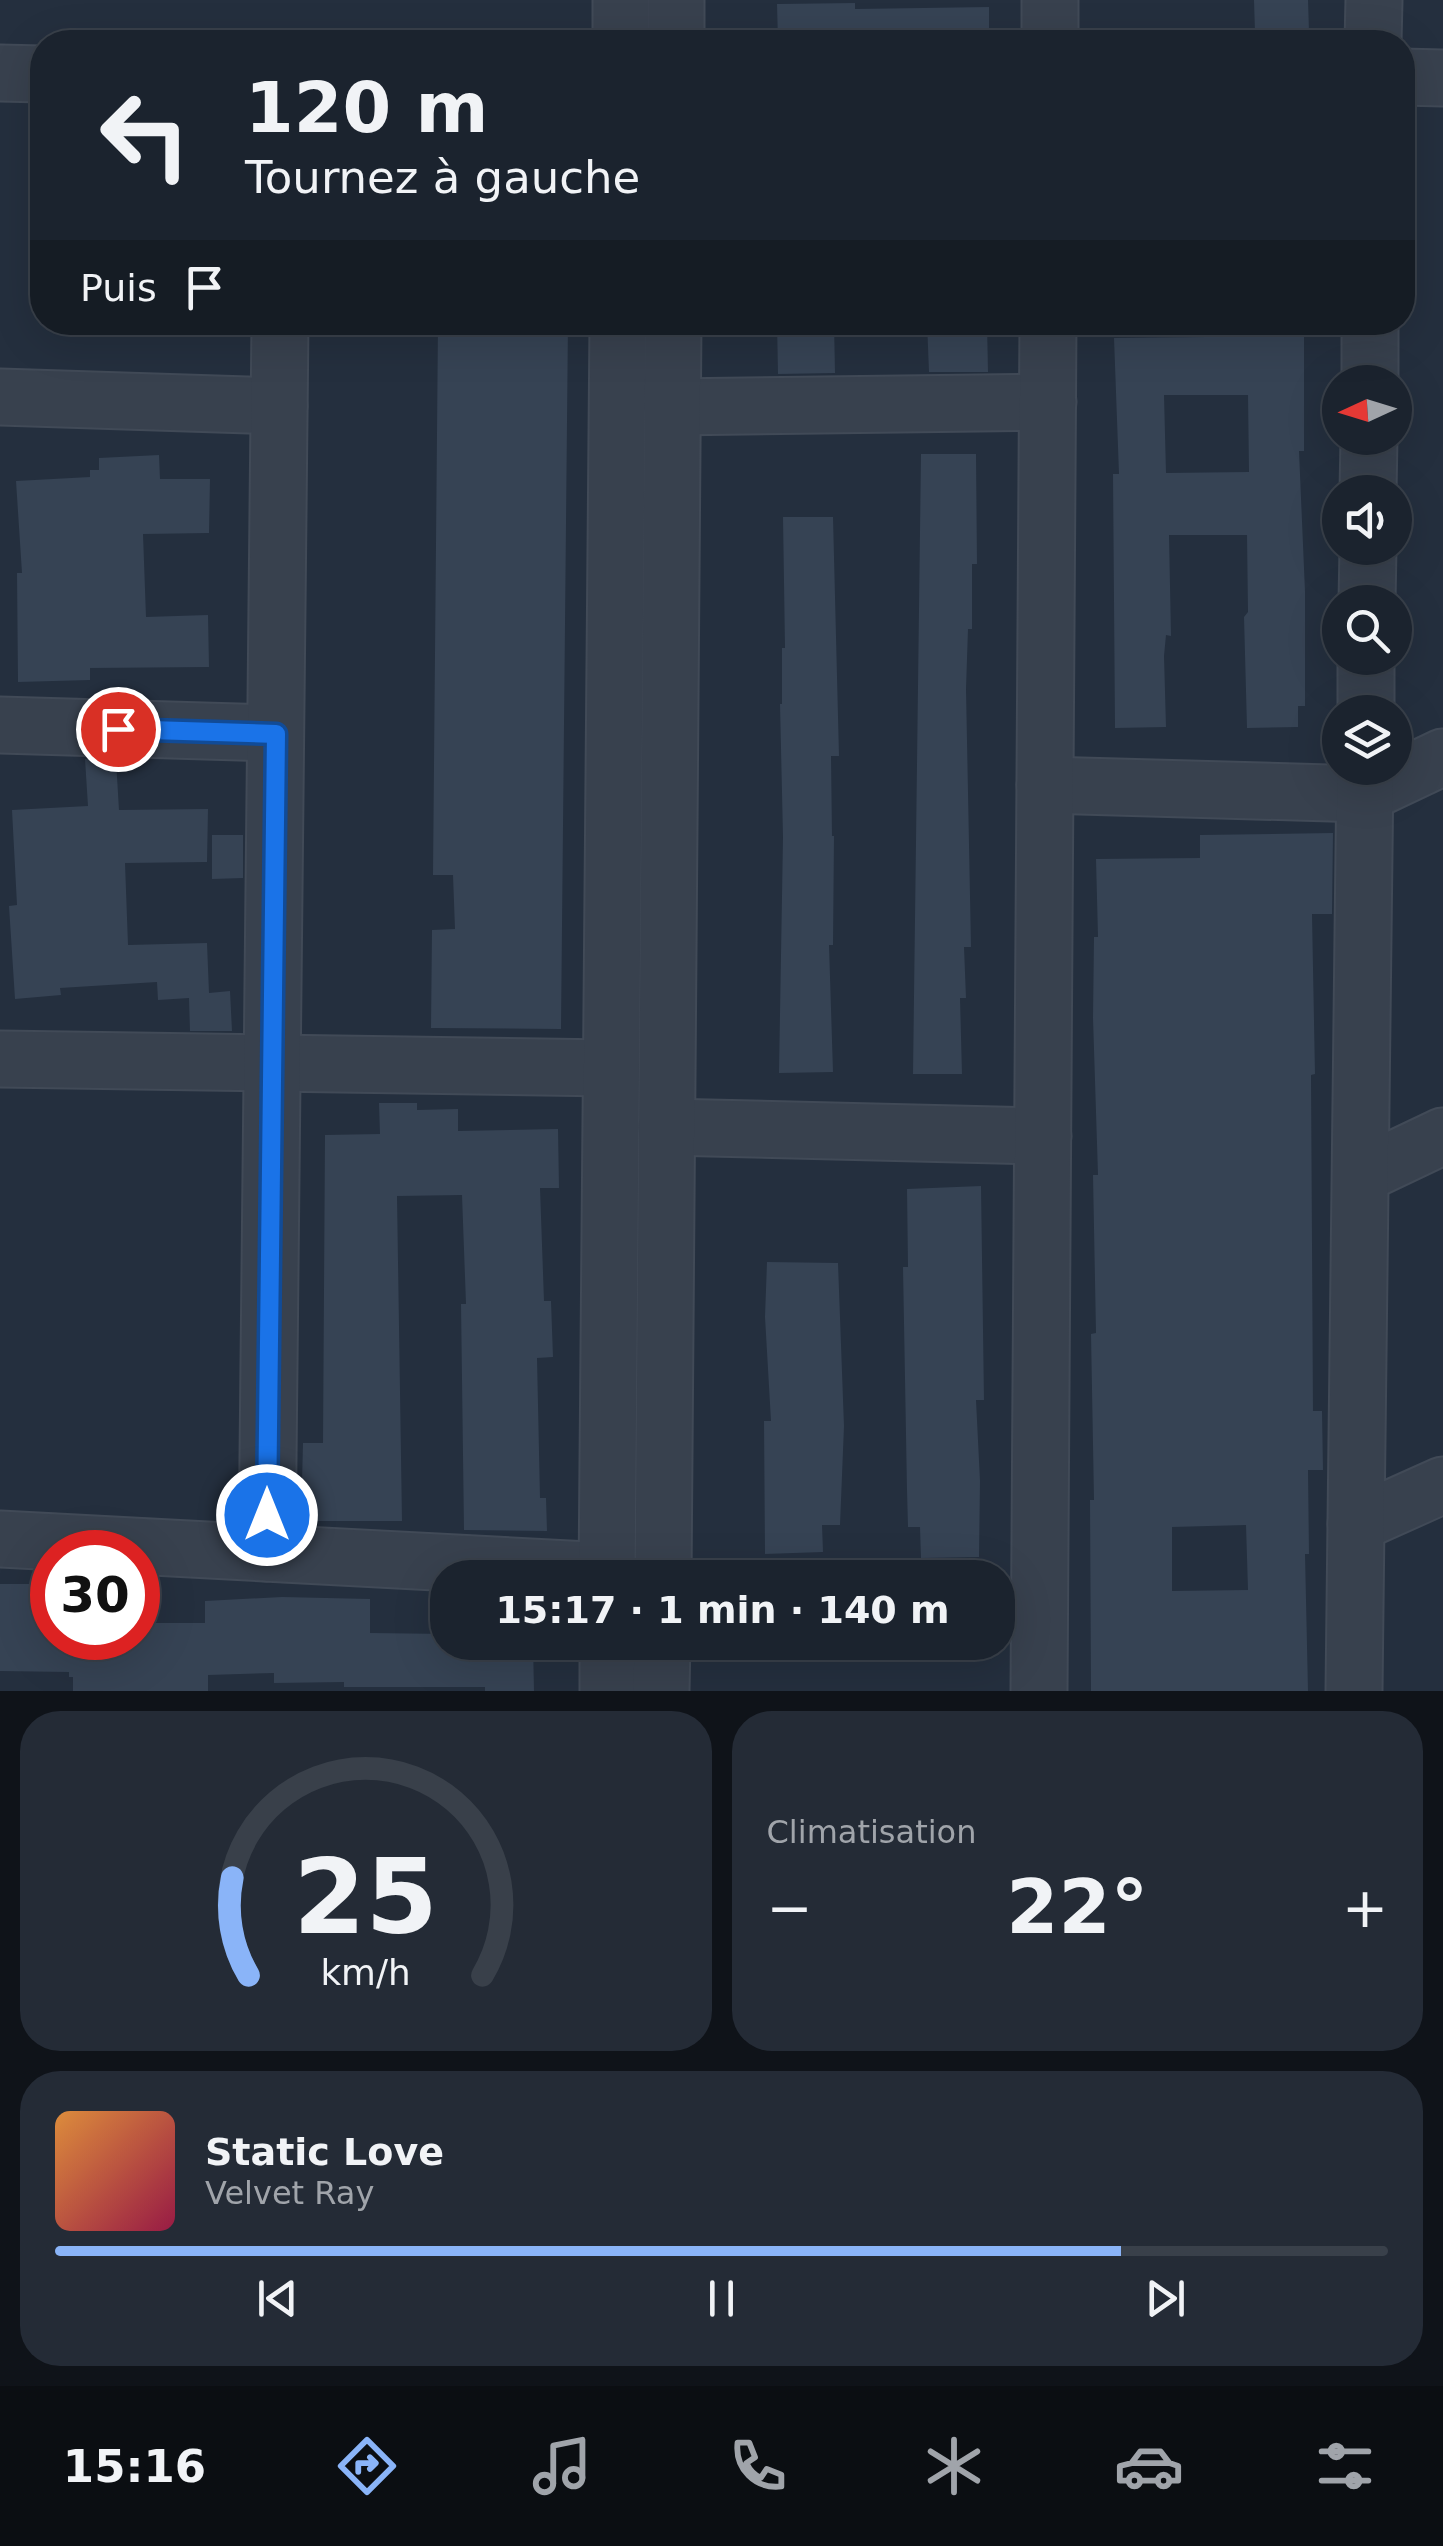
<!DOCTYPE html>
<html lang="fr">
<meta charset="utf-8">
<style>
:root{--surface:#1b232e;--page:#242b36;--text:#f1f3f6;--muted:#a0a4aa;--line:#39404a;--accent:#8ab4f8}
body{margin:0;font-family:"DejaVu Sans",sans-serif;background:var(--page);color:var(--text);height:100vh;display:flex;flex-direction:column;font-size:38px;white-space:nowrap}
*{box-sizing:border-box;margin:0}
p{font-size:32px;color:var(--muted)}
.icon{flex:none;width:55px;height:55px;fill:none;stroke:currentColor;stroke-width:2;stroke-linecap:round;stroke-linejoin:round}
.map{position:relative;height:1691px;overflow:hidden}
.panel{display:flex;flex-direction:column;gap:20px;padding:20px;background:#0f1319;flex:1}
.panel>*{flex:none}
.hud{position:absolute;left:30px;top:30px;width:1385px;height:305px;border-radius:40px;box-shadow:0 10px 40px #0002,0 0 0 2px var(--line);background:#1b232e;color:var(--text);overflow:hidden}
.needle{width:65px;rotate:266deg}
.buttons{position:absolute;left:1322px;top:365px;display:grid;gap:20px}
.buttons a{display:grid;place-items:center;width:90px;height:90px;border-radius:50%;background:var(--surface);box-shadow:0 10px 40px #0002,0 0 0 2px var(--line);font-size:50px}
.speed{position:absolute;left:30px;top:1530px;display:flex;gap:20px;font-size:50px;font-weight:700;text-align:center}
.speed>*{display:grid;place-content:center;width:130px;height:130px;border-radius:50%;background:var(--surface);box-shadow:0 10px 40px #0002,0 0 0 2px var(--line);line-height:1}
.speed .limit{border:15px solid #d22;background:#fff;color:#111}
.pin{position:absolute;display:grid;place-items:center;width:85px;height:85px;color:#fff;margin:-42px;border:5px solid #fff;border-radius:50%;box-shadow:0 2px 10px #0007}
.me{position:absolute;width:110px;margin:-55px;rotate:0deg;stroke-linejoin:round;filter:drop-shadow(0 0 8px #0008)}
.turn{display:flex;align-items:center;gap:35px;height:210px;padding:0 50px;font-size:45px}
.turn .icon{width:130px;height:130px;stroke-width:2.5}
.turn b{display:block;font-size:70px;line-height:85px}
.then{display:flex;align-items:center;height:95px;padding:0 50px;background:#0003;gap:20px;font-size:38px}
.big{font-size:75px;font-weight:600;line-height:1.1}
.panel .widget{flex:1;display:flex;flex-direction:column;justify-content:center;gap:15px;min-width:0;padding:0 35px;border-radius:40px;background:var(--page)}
.panel .dial{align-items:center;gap:0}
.dial svg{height:260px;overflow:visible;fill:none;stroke:var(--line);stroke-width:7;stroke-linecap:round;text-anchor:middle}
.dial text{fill:var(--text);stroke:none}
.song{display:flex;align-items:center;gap:30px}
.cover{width:120px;height:120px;border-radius:15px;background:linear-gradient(135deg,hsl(30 70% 55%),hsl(340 70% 35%))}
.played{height:10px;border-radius:5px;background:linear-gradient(90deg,var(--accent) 80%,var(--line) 80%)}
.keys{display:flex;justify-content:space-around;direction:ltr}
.heat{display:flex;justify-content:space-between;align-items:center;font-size:55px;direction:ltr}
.panel .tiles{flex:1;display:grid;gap:20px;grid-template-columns:1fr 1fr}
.widget:last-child{grid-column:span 2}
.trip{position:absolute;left:430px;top:1560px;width:585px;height:100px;border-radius:40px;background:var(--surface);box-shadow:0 10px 40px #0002,0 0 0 2px var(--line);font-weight:600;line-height:100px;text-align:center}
.tab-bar{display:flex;height:160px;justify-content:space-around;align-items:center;background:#0b0e12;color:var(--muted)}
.tab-bar .icon{width:70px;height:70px}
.tab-bar .on{color:var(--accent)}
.tab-bar b{font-size:45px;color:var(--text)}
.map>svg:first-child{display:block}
.building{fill:#364354;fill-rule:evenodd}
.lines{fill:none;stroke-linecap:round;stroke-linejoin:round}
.minor-casing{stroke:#414a57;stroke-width:59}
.minor{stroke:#38414e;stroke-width:55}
.route-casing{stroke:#114b97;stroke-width:25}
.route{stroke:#1a73e8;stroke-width:18}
</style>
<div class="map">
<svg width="1443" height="1691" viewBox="0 0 1443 1691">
<rect width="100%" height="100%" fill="#242f3e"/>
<g class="building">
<path d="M 1254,0 L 1308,0 L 1309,32 L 1255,33 Z"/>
<path d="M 855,3 L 855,9 L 989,7 L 989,42 L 778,42 L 777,4 Z"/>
<path d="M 438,322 L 568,322 L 561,1029 L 431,1028 L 432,930 L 455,929 L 453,875 L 433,875 Z"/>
<path d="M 777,322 L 834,322 L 835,373 L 778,374 Z"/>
<path d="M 927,322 L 987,322 L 988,372 L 929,372 Z"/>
<path d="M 1304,336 L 1304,451 L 1299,451 L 1305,591 L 1305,706 L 1298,706 L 1298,727 L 1247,728 L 1244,617 L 1248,612 L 1247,535 L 1169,535 L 1171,636 L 1166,635 L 1164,656 L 1166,727 L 1115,728 L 1113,474 L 1119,474 L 1114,338 ZM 1164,395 L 1248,395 L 1249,472 L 1166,473 Z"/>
<path d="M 921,454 L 976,454 L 977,564 L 972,564 L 972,629 L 968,629 L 966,689 L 971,947 L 964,947 L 966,998 L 960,998 L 962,1074 L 913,1074 Z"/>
<path d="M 159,455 L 160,479 L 210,479 L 209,533 L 143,534 L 146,617 L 208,615 L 209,667 L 90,668 L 90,680 L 18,682 L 17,573 L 22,573 L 16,481 L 90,477 L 90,470 L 99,470 L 99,458 Z"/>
<path d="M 783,517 L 833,517 L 839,756 L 831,756 L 832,836 L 834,836 L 833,945 L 829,945 L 833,1072 L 779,1073 L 783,837 L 780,704 L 782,704 L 782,648 L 785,648 Z"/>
<path d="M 85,759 L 116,760 L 119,810 L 208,809 L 207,862 L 125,863 L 128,945 L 207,943 L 209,993 L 230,991 L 232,1031 L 190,1031 L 189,998 L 158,1000 L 157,982 L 60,988 L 61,995 L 15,999 L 9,906 L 17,905 L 12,810 L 88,806 Z"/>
<path d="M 1333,833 L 1332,914 L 1312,914 L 1315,1074 L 1311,1075 L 1313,1411 L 1322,1411 L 1323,1470 L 1308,1470 L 1309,1554 L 1305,1554 L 1308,1691 L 1091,1691 L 1090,1500 L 1094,1500 L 1091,1334 L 1096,1333 L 1093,1175 L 1098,1175 L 1093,1018 L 1094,937 L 1098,937 L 1096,859 L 1200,858 L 1200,835 ZM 1246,1525 L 1248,1590 L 1172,1591 L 1172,1527 Z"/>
<path d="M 212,835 L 243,835 L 243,878 L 212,879 Z"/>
<path d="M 379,1103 L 417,1103 L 417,1110 L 458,1109 L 458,1131 L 558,1129 L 559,1188 L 540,1188 L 544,1301 L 551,1301 L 553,1357 L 537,1358 L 540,1498 L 546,1498 L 547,1531 L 464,1530 L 461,1304 L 466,1304 L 462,1195 L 397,1196 L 402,1521 L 301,1521 L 303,1443 L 323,1443 L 325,1135 L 380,1134 Z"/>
<path d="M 981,1186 L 984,1400 L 976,1400 L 980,1481 L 979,1557 L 921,1558 L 920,1527 L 908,1527 L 907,1490 L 903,1267 L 908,1267 L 907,1189 Z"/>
<path d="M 767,1262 L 838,1263 L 844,1426 L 840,1525 L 822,1525 L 823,1552 L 765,1554 L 764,1421 L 771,1421 L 765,1317 Z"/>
<path d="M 0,1584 L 36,1584 L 35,1617 L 47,1618 L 47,1638 L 138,1638 L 138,1623 L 205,1623 L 205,1601 L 282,1597 L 370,1599 L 370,1633 L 448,1634 L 448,1642 L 533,1642 L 534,1691 L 485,1691 L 485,1687 L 344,1687 L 344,1682 L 274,1683 L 274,1673 L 208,1675 L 208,1691 L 73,1691 L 73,1677 L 69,1677 L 69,1672 L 0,1671 Z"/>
</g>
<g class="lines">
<g class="minor-casing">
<g id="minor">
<path d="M 621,42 L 621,0"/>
<path d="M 676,42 L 676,0"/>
<path d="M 1050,42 L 1050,0"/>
<path d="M 1373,42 L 1374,0"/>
<path d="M 0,73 L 42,74"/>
<path d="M 1402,77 L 1443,78"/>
<path d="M 1370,382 L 1370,322"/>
<path d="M 0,397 L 279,406"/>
<path d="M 672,407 L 1048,402"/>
<path d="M 1368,492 L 1369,438"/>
<path d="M 1367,602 L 1368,548"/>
<path d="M 1366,712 L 1366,658"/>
<path d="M 0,725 L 275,733"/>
<path d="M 1045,785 L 1365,794 L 1443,757"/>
<path d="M 0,1059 L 610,1068"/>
<path d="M 666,1127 L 1043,1136"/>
<path d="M 1361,1175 L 1443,1136"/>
<path d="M 1356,1524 L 1443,1485"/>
<path d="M 0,1539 L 607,1571"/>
<path d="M 267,1553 L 280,322"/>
<path d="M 607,1578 L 618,322"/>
<path d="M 663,1578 L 673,322"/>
<path d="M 608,1642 L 608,1691"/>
<path d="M 661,1691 L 662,1642"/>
<path d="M 1039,1691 L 1048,322"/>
<path d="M 1354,1691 L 1365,768"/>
</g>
</g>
<use href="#minor" class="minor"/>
</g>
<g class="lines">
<g class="route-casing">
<path id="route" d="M 118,729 L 276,734 L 267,1515"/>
</g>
<use href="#route" class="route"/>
</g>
</svg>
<div class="buttons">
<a><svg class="needle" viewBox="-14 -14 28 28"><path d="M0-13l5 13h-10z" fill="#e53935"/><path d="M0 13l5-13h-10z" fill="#a0a4aa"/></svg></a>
<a><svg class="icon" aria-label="sound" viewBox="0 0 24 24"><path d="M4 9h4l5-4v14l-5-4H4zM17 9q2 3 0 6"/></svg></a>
<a><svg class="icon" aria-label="search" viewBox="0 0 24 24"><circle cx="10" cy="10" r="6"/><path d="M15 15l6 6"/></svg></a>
<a><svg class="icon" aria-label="layers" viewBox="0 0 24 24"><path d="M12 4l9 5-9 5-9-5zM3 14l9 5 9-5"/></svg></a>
</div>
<div class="speed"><div class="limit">30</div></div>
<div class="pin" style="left:118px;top:729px;background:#d93025"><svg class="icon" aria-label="arrive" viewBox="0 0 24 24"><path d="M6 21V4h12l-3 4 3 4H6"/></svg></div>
<svg class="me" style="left:267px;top:1515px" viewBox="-20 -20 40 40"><circle r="17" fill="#1a73e8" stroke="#fff" stroke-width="3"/><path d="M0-11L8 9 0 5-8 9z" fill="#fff"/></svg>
<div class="trip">15:17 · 1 min · 140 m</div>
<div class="hud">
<div class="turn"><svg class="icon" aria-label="left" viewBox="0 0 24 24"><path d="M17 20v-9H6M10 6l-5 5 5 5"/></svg><div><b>120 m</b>Tournez à gauche</div></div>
<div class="then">Puis<svg class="icon" aria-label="arrive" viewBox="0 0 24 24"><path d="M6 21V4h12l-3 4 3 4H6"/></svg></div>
</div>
</div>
<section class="panel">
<div class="tiles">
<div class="widget dial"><svg viewBox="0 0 100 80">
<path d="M14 69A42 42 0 1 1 86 69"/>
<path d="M14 69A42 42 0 0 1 9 39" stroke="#8ab4f8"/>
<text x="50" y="56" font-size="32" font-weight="700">25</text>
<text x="50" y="72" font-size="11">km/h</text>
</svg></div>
<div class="widget"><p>Climatisation</p>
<div class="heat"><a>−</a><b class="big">22°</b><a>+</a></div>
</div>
<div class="widget">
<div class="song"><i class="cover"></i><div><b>Static Love</b><p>Velvet Ray</p></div></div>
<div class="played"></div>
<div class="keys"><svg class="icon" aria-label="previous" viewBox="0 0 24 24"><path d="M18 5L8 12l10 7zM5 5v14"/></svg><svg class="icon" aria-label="pause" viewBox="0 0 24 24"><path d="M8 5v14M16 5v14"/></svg><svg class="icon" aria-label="next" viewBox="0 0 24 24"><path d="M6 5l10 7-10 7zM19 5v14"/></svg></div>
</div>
</div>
</section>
<nav class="tab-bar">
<b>15:16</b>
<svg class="icon on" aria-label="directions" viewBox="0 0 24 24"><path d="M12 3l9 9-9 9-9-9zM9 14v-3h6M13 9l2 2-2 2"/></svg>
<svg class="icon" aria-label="music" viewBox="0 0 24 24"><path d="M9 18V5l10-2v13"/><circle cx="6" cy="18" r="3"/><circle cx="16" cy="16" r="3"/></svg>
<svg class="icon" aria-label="phone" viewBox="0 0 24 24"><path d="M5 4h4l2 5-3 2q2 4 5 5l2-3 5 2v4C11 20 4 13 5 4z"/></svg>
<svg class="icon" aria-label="climate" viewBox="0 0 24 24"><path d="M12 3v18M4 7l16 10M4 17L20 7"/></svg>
<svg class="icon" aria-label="car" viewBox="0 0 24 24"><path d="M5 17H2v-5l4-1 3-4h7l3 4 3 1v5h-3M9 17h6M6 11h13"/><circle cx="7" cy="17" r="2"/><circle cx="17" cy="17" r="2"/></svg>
<svg class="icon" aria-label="filters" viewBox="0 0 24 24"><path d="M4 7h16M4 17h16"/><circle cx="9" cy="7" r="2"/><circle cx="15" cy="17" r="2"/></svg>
</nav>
